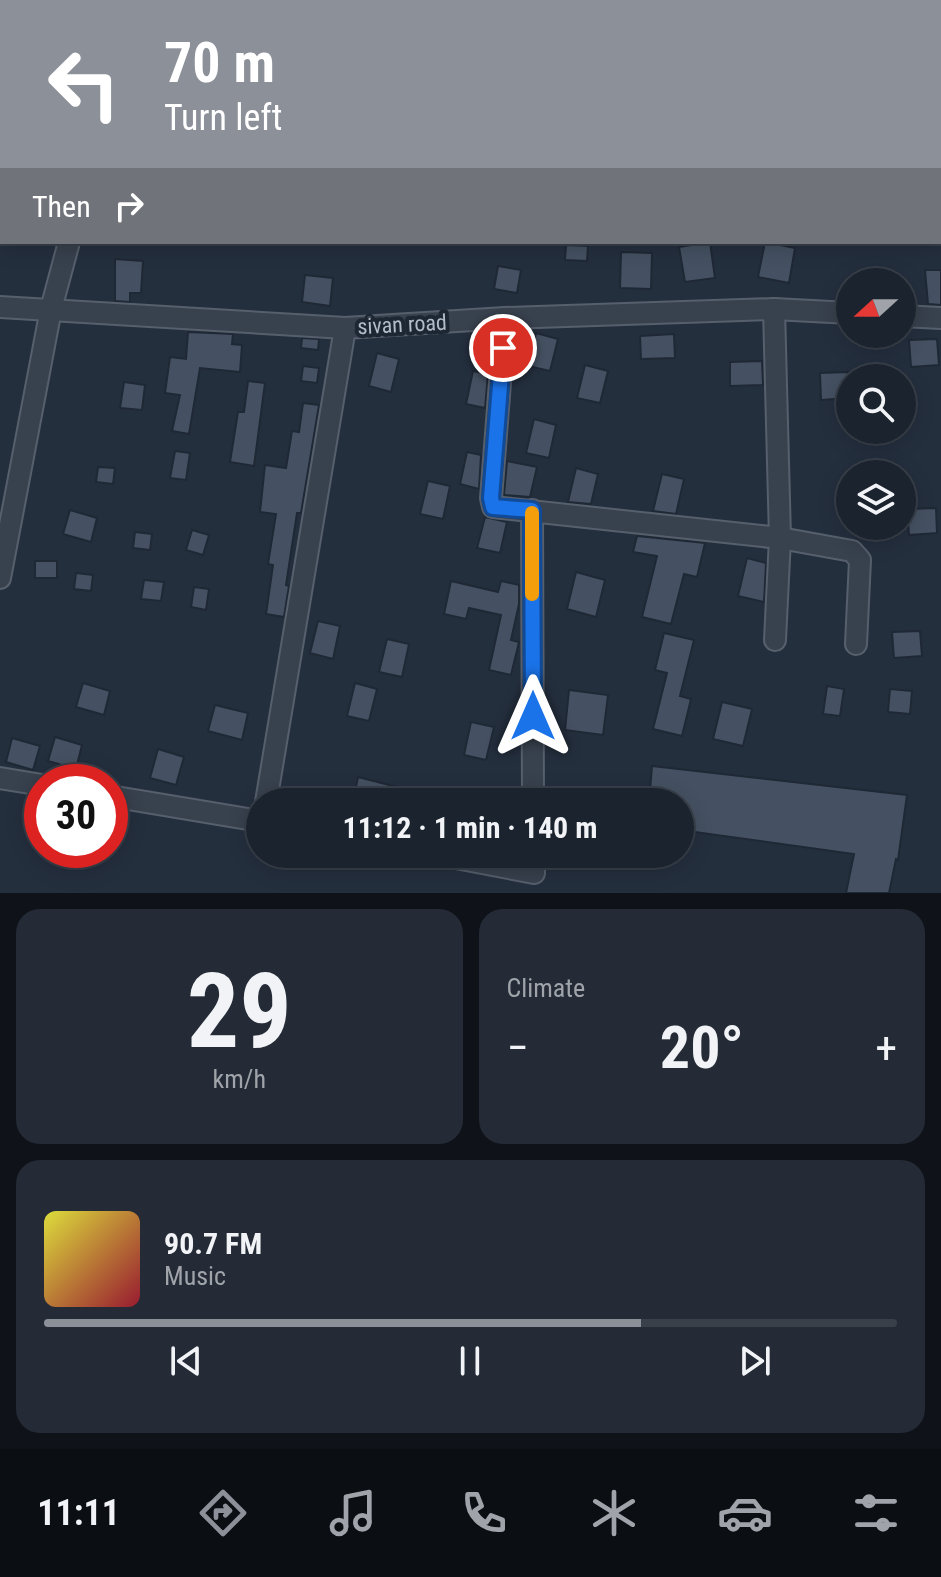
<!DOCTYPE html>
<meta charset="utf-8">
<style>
:root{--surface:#1b232e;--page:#242b36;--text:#f1f3f6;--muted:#a0a4aa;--line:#39404a;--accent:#8c9099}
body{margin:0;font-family:"Roboto Condensed",sans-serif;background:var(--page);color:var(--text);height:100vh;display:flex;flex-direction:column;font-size:30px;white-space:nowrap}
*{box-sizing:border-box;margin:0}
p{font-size:26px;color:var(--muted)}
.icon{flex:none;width:44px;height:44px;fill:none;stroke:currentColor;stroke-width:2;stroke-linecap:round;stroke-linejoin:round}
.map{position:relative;height:893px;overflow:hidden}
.drawer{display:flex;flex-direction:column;gap:16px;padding:16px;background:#0f1319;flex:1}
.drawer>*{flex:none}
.guide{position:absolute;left:0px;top:0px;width:942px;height:244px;box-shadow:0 4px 20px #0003,0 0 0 2px var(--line);background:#8c9099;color:#fff;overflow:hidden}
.needle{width:52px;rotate:249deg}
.fabs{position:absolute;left:836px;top:268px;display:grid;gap:16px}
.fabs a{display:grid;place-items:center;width:80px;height:80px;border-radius:50%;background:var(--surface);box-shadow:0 4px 20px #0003,0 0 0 2px var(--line);font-size:40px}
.speed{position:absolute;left:24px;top:764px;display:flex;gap:16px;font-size:40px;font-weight:700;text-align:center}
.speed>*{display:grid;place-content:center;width:104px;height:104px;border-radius:50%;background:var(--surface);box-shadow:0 4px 20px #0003,0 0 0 2px var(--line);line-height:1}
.speed .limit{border:12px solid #d22;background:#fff;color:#111}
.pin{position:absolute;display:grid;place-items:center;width:68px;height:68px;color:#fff;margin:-34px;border:4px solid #fff;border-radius:50%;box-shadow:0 2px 8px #0007}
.me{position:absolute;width:88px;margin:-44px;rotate:0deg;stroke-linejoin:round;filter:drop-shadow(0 0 6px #0008)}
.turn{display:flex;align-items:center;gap:28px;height:168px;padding:0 32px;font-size:36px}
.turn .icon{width:104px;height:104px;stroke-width:2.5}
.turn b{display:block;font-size:56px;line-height:68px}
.then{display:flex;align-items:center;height:76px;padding:0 32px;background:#0003;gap:16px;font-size:30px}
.big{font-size:60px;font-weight:700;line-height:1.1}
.drawer .widget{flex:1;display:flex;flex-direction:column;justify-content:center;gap:12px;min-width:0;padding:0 28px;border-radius:24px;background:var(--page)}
.drawer .dial{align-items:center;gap:0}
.dial b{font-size:104px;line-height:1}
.song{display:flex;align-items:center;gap:24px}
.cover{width:96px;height:96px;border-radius:12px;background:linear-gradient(135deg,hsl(60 70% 55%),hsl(350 70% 35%))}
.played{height:8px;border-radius:4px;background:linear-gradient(90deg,var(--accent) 70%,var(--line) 70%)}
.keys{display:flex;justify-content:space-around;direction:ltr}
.heat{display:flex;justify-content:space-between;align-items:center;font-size:44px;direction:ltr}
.drawer .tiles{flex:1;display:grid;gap:16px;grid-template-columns:1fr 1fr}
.widget:last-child{grid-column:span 2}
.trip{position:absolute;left:246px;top:788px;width:448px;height:80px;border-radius:40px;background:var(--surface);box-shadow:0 4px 20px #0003,0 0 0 2px var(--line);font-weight:700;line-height:80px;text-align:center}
.dock{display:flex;height:128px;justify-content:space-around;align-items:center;background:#0b0e12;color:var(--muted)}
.dock .icon{width:56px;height:56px}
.dock .current{color:var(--accent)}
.dock b{font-size:36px;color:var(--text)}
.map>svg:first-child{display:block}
.building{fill:#455162;stroke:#1f2835;stroke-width:2}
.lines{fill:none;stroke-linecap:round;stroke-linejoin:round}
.minor-casing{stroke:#565f6c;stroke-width:24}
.minor{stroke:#38414e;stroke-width:20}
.route-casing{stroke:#114b97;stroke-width:20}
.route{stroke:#1a73e8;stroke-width:14}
.slow{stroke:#f59e0b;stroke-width:14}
.labels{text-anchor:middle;stroke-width:8;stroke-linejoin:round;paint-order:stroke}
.street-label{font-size:22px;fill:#b4bcc9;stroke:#1d2633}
</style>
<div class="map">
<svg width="941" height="893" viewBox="0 0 941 893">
<rect width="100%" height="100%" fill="#242f3e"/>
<g class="building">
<path d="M 710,242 L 715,278 L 685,282 L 679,247 Z"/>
<path d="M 765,242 L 795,248 L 789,283 L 758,277 Z"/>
<path d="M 566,245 L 588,246 L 587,261 L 565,260 Z"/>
<path d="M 621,252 L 652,253 L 651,289 L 620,288 Z"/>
<path d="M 115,259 L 143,261 L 141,293 L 130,293 L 130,302 L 115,301 Z"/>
<path d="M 498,266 L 521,270 L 517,293 L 494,289 Z"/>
<path d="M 925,270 L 941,270 L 941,305 L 928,304 Z"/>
<path d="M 305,275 L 333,278 L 330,306 L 302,302 Z"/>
<path d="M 188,332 L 233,334 L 232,344 L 242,345 L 240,372 L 200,368 L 189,434 L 172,431 L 180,395 L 165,393 L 170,357 L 186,359 Z"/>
<path d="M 536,333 L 558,339 L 550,371 L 528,366 Z"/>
<path d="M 674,334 L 675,358 L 641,359 L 640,336 Z"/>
<path d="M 302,338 L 319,339 L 318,350 L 301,348 Z"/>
<path d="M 937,339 L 939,365 L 911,367 L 909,340 Z"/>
<path d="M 377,353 L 399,359 L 391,392 L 369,386 Z"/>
<path d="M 762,361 L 763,385 L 730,386 L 730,362 Z"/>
<path d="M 585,365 L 608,371 L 600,403 L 577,398 Z"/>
<path d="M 303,366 L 319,368 L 317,383 L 301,381 Z"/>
<path d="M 473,371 L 488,374 L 485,408 L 466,404 Z"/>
<path d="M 848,372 L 850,398 L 821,400 L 820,373 Z"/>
<path d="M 248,381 L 265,383 L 254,466 L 230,462 L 238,412 L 244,412 Z"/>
<path d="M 124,382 L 145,385 L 142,410 L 120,408 Z"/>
<path d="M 303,403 L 319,405 L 301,513 L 297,513 L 286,585 L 289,586 L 284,617 L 266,614 L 273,565 L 268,564 L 276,514 L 260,512 L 265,465 L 286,468 L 292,431 L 299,432 Z"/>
<path d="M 534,419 L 556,425 L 549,458 L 526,453 Z"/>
<path d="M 175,451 L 190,453 L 186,480 L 170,478 Z"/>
<path d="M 467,452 L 481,455 L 479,489 L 460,484 Z"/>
<path d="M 507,461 L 537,467 L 530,497 L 504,495 Z"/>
<path d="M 98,467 L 115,468 L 113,484 L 96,482 Z"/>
<path d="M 576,468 L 598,474 L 591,504 L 568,502 Z"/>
<path d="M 662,474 L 684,479 L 676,514 L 653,511 Z"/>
<path d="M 428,481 L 450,486 L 443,519 L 420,514 Z"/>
<path d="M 936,508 L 937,533 L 909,535 L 907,509 Z"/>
<path d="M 70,510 L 97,518 L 91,542 L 63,534 Z"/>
<path d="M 485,517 L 507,522 L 500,553 L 477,548 Z"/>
<path d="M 192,530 L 209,535 L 203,555 L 186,550 Z"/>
<path d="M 135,532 L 152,534 L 150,550 L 133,548 Z"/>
<path d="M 637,536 L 705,543 L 697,577 L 684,574 L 671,624 L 642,617 L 657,556 L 633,552 Z"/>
<path d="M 747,558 L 766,563 L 764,602 L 738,596 Z"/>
<rect x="35" y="561" width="22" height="17"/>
<path d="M 576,572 L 605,580 L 596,617 L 567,609 Z"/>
<path d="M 76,573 L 93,575 L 91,591 L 74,589 Z"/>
<path d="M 144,580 L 164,582 L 161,601 L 141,599 Z"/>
<path d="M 451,581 L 498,592 L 501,581 L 519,585 L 519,604 L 511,640 L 519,642 L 511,675 L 489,670 L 501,615 L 469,608 L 466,619 L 444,614 Z"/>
<path d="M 194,587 L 209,589 L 206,610 L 191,607 Z"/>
<path d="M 318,621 L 340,626 L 333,659 L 310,653 Z"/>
<path d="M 920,631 L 922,656 L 894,658 L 892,632 Z"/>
<path d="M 664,633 L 694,640 L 680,696 L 691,699 L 682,736 L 653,729 L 667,673 L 655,670 Z"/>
<path d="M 387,639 L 409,644 L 402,677 L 379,672 Z"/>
<path d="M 83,683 L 110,691 L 104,715 L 76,707 Z"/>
<path d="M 355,683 L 377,689 L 369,721 L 347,716 Z"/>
<path d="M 827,686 L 844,689 L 840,716 L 823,714 Z"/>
<path d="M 890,689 L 912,691 L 910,714 L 888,712 Z"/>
<path d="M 569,690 L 608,695 L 603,735 L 565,730 Z"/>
<path d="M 722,702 L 752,709 L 743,746 L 713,739 Z"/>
<path d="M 215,705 L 248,713 L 242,740 L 208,731 Z"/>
<path d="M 471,722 L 494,727 L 486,760 L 464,755 Z"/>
<path d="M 55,737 L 82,745 L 76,769 L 48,761 Z"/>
<path d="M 12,738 L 40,746 L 33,770 L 6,762 Z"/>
<path d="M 158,749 L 184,757 L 176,785 L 150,778 Z"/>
<path d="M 652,766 L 907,795 L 898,860 L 896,859 L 889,893 L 846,893 L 854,854 L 680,830 L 680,802 L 649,802 Z"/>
<path d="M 358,777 L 432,796 L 431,802 L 353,802 Z"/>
</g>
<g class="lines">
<g class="minor-casing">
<g id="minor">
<path d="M 136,2 L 136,0"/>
<path d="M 0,307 L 345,328 L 505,318 L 774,309 L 850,313"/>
<path d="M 902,316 L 941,318"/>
<path d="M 505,318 L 491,498 L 493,507 L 780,538 L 774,309"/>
<path d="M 532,510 L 533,802"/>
<path d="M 0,578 L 51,309 L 69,242"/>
<path d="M 775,640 L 780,538 L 852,551 L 860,560 L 856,644"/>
<path d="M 0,778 L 42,785"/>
<path d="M 110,796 L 260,821"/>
<path d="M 266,802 L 345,328"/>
<path d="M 435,854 L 534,873 L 534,854"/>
</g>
</g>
<use href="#minor" class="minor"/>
</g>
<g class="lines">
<g class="route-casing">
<path id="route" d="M 503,348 L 491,498 L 493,507 L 532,510 L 533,716"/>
</g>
<use href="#route" class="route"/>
<path class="slow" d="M 532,513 L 532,594"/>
</g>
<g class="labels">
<g class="street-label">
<text transform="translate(402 324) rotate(-3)" y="8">sivan road</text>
</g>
</g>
</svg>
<div class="fabs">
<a><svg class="needle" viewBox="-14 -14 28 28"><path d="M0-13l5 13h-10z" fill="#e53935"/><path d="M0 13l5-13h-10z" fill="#a0a4aa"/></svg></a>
<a><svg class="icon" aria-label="search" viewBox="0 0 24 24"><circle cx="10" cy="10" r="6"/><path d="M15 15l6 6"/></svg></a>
<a><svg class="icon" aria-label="layers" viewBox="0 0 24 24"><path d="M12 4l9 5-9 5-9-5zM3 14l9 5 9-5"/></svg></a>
</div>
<div class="speed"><div class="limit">30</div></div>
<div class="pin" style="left:503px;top:348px;background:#d93025"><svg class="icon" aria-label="arrive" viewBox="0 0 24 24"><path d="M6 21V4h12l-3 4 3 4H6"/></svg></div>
<svg class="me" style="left:533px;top:716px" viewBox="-20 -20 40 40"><path d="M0-17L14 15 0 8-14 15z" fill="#1a73e8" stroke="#fff" stroke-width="4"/></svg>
<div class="trip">11:12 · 1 min · 140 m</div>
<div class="guide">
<div class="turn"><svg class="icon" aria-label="left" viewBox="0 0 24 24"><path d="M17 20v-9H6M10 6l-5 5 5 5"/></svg><div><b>70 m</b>Turn left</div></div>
<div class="then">Then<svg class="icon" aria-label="right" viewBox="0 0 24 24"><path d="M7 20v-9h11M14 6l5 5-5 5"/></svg></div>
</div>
</div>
<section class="drawer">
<div class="tiles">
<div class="widget dial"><b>29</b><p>km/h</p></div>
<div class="widget"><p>Climate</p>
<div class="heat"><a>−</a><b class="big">20°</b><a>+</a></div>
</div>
<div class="widget">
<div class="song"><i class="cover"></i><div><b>90.7 FM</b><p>Music</p></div></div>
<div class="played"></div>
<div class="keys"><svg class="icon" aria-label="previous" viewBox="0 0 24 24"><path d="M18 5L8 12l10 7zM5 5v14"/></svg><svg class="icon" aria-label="pause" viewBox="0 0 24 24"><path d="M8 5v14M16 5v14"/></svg><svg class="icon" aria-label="next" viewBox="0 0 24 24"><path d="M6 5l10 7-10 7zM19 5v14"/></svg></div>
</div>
</div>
</section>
<nav class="dock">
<b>11:11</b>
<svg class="icon current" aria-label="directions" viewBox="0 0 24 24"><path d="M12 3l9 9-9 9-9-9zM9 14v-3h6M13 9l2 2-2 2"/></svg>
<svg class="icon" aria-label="music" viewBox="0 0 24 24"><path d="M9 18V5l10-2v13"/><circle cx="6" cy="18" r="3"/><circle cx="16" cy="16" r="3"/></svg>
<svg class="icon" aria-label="phone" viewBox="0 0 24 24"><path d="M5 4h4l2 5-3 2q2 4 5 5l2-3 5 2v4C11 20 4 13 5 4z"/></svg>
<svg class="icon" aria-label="climate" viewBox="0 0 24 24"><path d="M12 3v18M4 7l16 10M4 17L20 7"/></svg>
<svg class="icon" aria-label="car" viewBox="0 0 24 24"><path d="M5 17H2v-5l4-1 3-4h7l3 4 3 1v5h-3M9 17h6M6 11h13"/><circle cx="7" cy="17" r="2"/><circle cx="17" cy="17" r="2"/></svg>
<svg class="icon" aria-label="filters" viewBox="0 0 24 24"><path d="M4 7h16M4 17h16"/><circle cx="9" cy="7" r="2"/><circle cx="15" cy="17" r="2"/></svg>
</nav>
